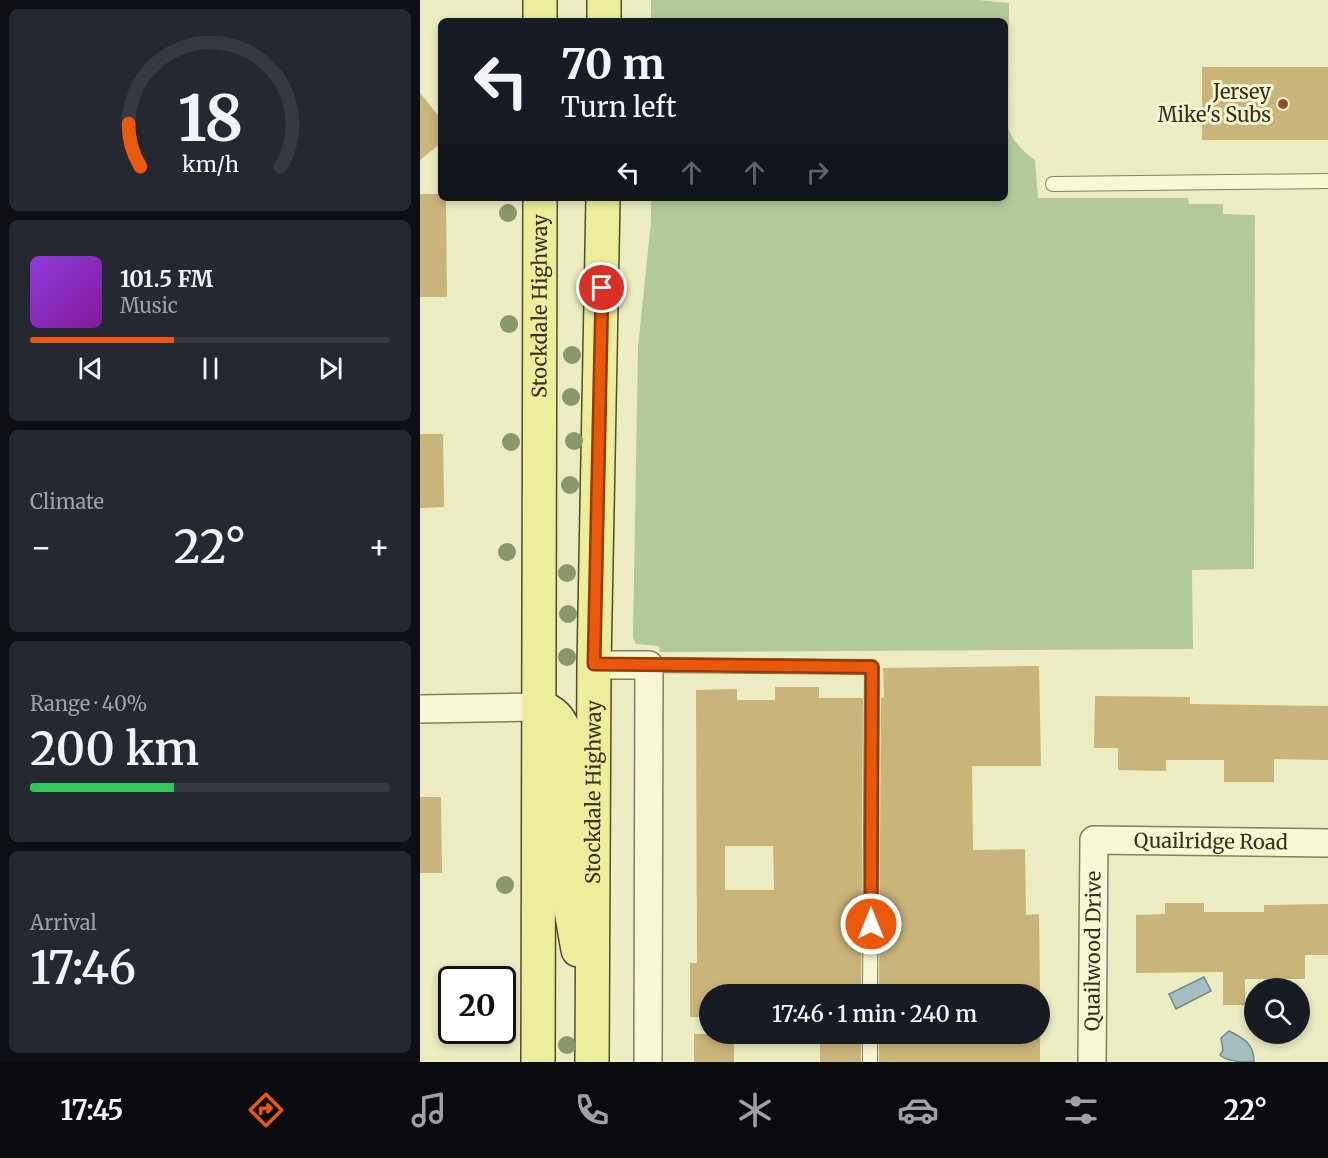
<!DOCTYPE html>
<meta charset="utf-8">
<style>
:root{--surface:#171b24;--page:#242831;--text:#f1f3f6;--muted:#9ea1a6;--line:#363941;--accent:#ea580c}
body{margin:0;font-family:Merriweather,serif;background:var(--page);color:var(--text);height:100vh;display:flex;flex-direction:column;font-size:22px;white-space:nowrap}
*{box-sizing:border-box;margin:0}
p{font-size:20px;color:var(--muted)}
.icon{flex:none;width:33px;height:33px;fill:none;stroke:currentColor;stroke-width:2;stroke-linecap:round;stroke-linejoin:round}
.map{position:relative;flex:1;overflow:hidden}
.details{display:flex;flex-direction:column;gap:9px;padding:9px;background:#0d0f14;width:420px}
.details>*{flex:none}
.banner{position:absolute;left:18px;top:18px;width:570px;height:183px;border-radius:9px;box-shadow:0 3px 9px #0003;background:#171b24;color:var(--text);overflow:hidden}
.fabs{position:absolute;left:824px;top:978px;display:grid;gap:12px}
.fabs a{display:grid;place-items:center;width:66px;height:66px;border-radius:50%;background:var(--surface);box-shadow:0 3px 9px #0003;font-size:30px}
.speed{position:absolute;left:18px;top:966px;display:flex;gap:12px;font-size:30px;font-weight:700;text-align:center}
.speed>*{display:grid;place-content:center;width:78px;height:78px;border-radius:50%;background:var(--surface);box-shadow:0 3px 9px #0003;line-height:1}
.speed .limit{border:3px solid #111;border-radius:9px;background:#fff;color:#111}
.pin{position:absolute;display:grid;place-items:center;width:51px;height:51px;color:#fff;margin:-26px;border:3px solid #fff;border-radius:50%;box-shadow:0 2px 6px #0007}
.me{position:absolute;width:66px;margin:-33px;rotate:0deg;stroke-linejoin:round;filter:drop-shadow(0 0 4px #0008)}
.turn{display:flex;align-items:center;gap:21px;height:126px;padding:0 24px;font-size:27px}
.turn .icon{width:78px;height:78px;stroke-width:2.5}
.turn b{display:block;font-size:42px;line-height:51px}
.lanes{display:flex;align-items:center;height:57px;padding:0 24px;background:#0003;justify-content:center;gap:30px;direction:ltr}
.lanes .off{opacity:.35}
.big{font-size:45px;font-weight:600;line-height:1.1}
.details .tile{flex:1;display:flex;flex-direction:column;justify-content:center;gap:9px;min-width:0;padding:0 21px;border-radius:9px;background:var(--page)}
.details .dial{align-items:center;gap:0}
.dial svg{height:156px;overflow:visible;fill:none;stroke:var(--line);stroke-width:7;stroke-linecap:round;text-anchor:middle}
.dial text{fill:var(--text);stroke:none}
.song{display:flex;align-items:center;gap:18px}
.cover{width:72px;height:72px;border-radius:9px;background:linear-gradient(135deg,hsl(270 70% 55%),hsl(290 70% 35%))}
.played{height:6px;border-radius:3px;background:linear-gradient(90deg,var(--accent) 40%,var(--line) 40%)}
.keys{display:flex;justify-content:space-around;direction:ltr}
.heat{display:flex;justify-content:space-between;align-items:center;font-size:33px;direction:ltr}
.charge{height:9px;border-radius:4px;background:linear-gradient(90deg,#34c759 40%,var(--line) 0)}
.trip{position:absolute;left:279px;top:984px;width:351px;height:60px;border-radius:30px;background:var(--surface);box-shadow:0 3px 9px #0003;font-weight:600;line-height:60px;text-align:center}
.tabs{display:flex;height:96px;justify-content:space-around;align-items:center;background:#090b0e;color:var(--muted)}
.tabs .icon{width:42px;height:42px}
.tabs .active{color:var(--accent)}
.tabs b{font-size:27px;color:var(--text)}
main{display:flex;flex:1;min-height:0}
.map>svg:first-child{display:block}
.green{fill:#b3ca97}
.water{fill:#a5bebf;stroke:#6c8a8d;stroke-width:1.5}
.building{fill:#c9b47a;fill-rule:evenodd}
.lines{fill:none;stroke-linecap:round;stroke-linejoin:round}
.service-casing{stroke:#857f5a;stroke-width:16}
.minor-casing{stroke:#857f5a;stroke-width:30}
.primary-casing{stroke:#534b2e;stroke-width:36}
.service{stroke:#f6f7d5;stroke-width:14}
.minor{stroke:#f6f7d5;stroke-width:27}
.primary{stroke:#edee9b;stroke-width:33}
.tree{fill:#89976c}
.route-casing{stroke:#983908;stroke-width:15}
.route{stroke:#ea580c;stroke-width:10}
.poi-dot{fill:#924d2d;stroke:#f3f4d2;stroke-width:2}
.labels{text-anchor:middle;stroke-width:6;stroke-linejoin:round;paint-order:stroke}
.poi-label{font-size:20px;fill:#36311e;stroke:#f3f4d2;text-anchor:end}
.street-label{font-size:20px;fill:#36311e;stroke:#f3f4d2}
</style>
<main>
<section class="details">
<div class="tile dial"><svg viewBox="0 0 100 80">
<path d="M14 69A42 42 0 1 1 86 69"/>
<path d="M14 69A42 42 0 0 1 8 47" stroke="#ea580c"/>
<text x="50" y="56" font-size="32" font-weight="700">18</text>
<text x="50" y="72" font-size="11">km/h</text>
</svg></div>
<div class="tile">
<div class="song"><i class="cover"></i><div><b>101.5 FM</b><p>Music</p></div></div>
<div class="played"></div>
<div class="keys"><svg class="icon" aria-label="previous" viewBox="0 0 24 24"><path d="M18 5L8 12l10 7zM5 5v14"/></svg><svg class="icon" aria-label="pause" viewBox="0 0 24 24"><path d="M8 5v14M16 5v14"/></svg><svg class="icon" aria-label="next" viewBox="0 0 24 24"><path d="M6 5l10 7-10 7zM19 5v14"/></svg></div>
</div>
<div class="tile"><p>Climate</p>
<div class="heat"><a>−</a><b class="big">22°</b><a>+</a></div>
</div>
<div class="tile"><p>Range · 40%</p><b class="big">200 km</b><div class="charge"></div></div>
<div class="tile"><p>Arrival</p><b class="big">17:46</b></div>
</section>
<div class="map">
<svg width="908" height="1062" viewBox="0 0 908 1062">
<rect width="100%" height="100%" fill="#ebecc2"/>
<path class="green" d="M 231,0 L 557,0 L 589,3 L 588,127 C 591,140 604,152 615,160 L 618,198 L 768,198 L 769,204 L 803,204 L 803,214 L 835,215 L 834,569 L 772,570 L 773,649 L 240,652 L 239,646 L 216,644 L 213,637 L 218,347 L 231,222 L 231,198 L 585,198 L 585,21 L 231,21 Z"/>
<g class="water">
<path d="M 784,977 L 791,991 L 756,1009 L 749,994 Z"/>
<path d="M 809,1031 C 825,1039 834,1044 834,1062 C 822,1062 808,1062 800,1055 L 803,1050 L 801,1038 Z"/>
</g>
<g class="building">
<rect x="782" y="67" width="126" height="73"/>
<path d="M 0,93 L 21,119 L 21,143 L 0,160 Z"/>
<path d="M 0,194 L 21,194 L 21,198 L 26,198 L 27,297 L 0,297 Z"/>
<path d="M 0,434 L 23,434 L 24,507 L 0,508 Z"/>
<path d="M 619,666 L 621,766 L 552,766 L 553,850 L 605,849 L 606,915 L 619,914 L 620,994 L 459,994 L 461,698 L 464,697 L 463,668 Z"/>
<path d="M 355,687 L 399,687 L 399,698 L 443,698 L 441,994 L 290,994 L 290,1017 L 270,1017 L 270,963 L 277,963 L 276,690 L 317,689 L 317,700 L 355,700 ZM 305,846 L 353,846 L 354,890 L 305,890 Z"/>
<path d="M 675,696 L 770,697 L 770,704 L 908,706 L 908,760 L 854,759 L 854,782 L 804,782 L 804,760 L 746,760 L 746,771 L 698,770 L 698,748 L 674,748 Z"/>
<path d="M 0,797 L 21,797 L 22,873 L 0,873 Z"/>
<path d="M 745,903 L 784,903 L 784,912 L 844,912 L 844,905 L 908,904 L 908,955 L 885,955 L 885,979 L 825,979 L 825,1005 L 803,1005 L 803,972 L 716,973 L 716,915 L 745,914 Z"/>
<rect x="274" y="1034" width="40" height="28"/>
<rect x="400" y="1034" width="41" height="28"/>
<rect x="459" y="1034" width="161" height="28"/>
</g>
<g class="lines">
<g class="service-casing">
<g id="service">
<path d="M 633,184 L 908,181"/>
<path d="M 229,665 L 452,667 L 450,994"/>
<path d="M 450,1062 L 450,1034"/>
</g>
</g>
<g class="minor-casing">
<g id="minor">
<path d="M 174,665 L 229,665 L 228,1062"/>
<path d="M 0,709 L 120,707"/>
<path id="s1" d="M 672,1062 L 674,840 L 908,843"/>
</g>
</g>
<g class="primary-casing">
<g id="primary">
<path d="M 120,21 L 120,0"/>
<path d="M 184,21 L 184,0"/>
<path d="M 120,707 C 134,712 139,718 145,732 L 148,893 L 158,950"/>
<path id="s2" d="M 118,1062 L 120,198"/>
<path id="s3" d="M 172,1062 L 174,665 L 183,198"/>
</g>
</g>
<use href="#service" class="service"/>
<use href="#minor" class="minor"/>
<use href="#primary" class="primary"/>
</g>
<g class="tree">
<circle cx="88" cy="213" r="9"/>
<circle cx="89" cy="324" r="9"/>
<circle cx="152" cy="355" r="9"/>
<circle cx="151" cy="397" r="9"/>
<circle cx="154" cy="441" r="9"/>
<circle cx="91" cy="442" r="9"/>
<circle cx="150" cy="485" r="9"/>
<circle cx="87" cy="552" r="9"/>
<circle cx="147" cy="573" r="9"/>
<circle cx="148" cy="614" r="9"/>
<circle cx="147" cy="657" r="9"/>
<circle cx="85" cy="885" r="9"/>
<circle cx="147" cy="1045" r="9"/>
</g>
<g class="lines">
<g class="route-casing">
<path id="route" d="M 182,288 L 174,664 L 452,667 L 451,924"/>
</g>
<use href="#route" class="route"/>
</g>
<circle class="poi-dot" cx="863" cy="104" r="6"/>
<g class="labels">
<g class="poi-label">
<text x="851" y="99">Jersey<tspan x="851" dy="23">Mike's Subs</tspan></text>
</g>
<g class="street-label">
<text dy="7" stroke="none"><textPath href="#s2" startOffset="756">Stockdale Highway</textPath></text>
<text dy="7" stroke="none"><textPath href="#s3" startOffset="270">Stockdale Highway</textPath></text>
<text dy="7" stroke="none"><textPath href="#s1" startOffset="339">Quailridge Road</textPath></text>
<text dy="7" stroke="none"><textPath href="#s1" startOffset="111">Quailwood Drive</textPath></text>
</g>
</g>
</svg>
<div class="fabs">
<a><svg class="icon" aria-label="search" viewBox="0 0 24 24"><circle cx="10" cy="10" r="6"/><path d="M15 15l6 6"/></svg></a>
</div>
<div class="speed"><div class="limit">20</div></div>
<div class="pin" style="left:182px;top:288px;background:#d93025"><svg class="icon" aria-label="arrive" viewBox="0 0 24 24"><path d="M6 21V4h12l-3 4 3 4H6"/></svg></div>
<svg class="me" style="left:451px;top:924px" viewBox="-20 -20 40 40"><circle r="17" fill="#ea580c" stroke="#fff" stroke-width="3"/><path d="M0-11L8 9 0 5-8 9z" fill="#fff"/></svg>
<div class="trip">17:46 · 1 min · 240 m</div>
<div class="banner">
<div class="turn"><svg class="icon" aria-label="left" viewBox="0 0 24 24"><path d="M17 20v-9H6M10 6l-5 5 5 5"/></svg><div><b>70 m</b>Turn left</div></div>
<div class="lanes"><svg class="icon" aria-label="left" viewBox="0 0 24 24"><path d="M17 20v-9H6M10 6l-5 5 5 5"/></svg><svg class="icon off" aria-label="ahead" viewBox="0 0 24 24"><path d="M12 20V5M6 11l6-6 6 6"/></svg><svg class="icon off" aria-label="ahead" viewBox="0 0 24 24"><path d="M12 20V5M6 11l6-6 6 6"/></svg><svg class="icon off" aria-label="right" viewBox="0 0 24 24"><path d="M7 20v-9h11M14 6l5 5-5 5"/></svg></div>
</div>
</div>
</main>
<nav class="tabs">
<b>17:45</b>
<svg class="icon active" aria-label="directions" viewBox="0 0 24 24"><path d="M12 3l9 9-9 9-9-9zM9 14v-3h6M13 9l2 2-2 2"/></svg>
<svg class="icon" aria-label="music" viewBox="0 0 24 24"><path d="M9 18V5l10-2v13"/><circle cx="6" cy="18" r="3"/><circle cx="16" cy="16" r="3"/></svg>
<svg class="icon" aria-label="phone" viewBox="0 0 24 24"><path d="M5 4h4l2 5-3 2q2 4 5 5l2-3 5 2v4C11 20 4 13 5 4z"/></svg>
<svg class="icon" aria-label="climate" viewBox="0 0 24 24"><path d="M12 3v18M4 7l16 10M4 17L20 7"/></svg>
<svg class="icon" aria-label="car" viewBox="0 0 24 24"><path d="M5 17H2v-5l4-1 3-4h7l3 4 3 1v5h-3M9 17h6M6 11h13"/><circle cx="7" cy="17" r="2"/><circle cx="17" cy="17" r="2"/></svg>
<svg class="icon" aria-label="filters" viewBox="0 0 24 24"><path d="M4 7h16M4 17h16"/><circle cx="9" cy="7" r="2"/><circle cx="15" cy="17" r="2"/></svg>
<b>22°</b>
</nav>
